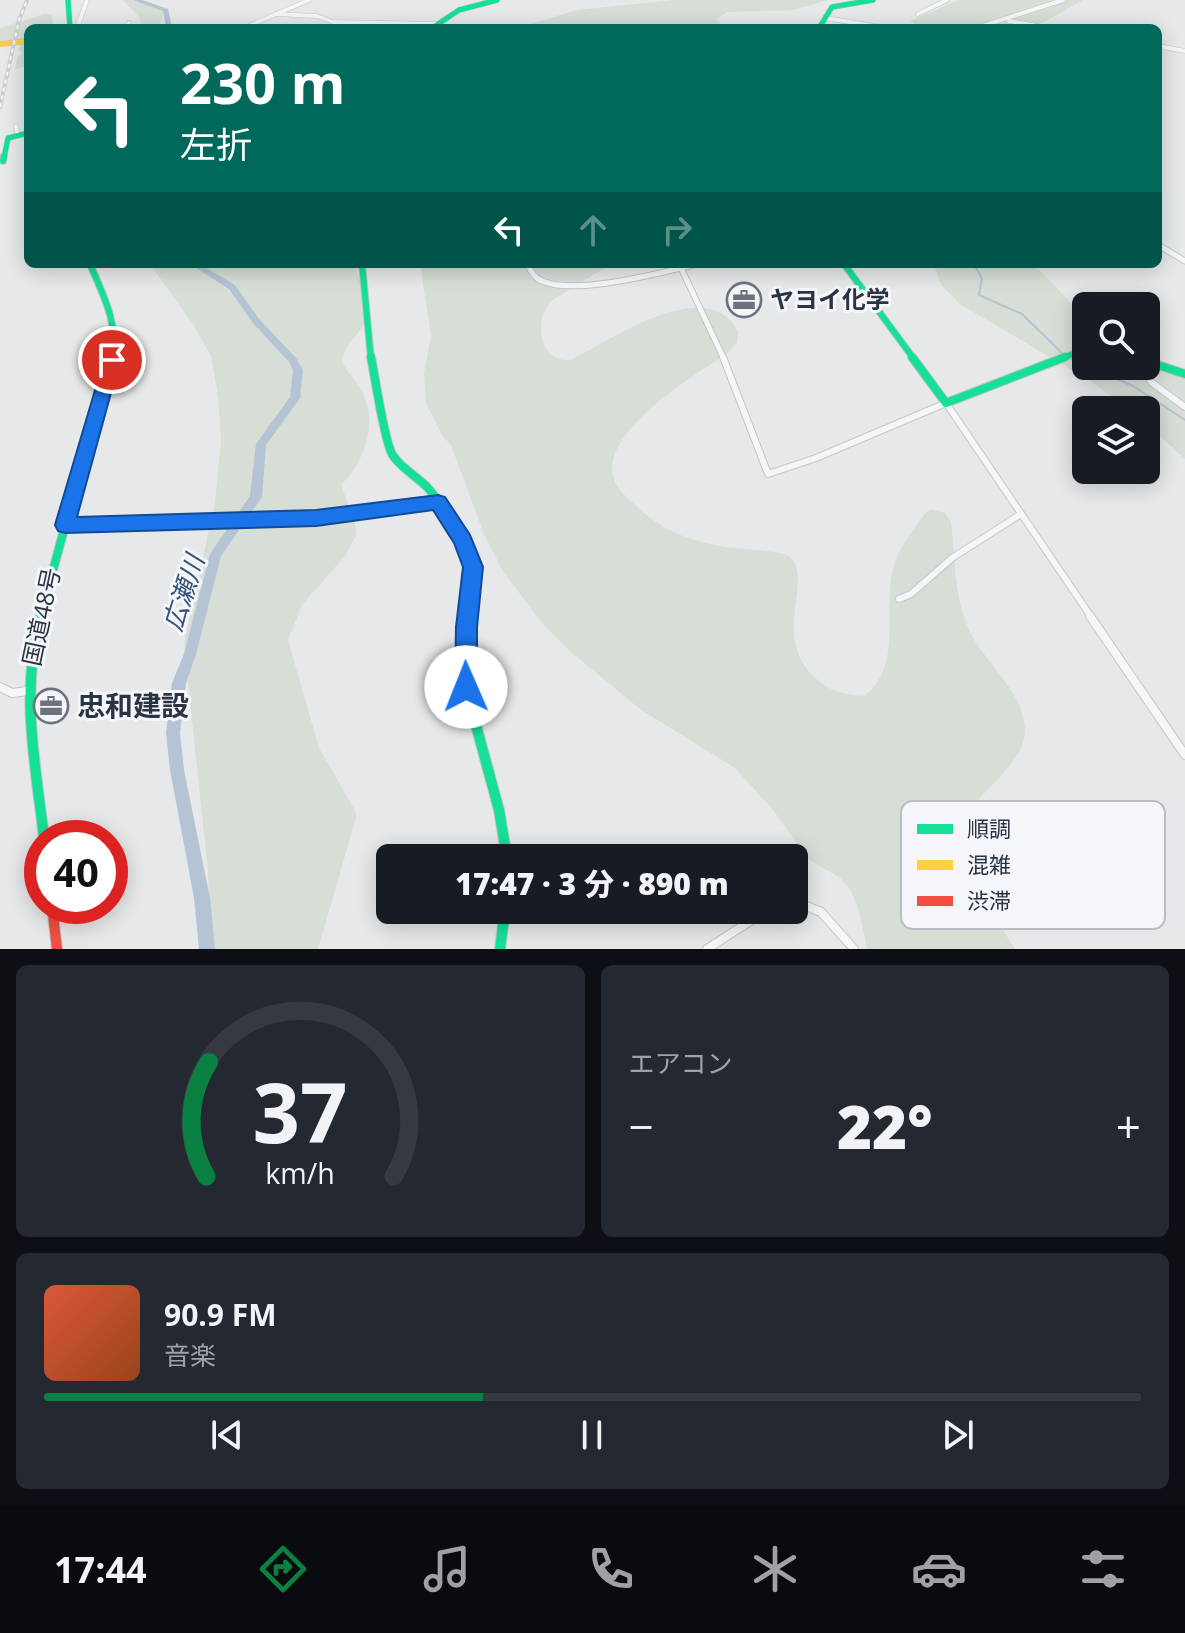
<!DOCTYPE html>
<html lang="ja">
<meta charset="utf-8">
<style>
:root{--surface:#171b24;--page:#242831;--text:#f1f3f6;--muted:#9ea1a6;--line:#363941;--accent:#0b8043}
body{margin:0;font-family:"Open Sans","Noto Sans JP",sans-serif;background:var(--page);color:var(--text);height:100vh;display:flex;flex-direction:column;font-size:30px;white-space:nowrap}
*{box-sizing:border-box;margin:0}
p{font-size:26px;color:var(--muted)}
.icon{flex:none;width:44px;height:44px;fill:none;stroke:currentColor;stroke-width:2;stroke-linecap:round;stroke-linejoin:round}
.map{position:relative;height:949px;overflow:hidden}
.details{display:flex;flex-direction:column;gap:16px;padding:16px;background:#0d0f14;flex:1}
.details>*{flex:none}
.top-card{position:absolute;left:24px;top:24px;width:1138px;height:244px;border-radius:12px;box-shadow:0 4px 20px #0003;background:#00695c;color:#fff;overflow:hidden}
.buttons{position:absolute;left:1072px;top:292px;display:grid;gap:16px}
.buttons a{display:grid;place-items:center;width:88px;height:88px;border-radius:12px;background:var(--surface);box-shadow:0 4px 20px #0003;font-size:40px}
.speed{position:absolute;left:24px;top:820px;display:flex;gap:16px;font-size:40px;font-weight:700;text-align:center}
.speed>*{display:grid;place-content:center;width:104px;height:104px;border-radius:50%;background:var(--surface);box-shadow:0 4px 20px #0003;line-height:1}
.speed .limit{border:12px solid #d22;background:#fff;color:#111}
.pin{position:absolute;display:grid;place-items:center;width:68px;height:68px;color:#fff;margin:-34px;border:4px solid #fff;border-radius:50%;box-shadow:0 2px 8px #0007}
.me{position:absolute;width:88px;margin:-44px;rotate:359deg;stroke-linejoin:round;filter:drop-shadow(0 0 6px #0008)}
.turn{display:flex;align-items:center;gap:28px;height:168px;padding:0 24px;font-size:36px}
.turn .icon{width:104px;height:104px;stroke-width:2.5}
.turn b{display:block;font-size:56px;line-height:68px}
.lanes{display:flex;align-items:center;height:76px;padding:0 24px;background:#0003;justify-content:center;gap:40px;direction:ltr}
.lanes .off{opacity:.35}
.big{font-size:60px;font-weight:800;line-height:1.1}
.details .widget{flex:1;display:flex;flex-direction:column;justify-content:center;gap:12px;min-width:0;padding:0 28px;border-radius:12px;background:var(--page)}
.details .dial{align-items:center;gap:0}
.dial svg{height:208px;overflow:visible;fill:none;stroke:var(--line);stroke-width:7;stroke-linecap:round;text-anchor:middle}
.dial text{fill:var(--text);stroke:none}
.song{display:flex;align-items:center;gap:24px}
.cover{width:96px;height:96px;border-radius:12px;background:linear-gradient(135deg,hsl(10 70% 55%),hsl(20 70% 35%))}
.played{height:8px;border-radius:4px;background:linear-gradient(90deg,var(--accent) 40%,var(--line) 40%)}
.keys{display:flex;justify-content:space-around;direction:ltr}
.heat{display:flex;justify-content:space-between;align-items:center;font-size:44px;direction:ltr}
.details .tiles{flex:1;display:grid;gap:16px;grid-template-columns:1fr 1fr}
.widget:last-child{grid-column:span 2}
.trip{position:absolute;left:376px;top:844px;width:432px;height:80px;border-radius:12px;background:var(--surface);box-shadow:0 4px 20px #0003;font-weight:800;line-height:80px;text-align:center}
.tabs{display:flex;height:128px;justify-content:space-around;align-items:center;background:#090b0e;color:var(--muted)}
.tabs .icon{width:56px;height:56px}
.tabs .selected{color:var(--accent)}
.tabs b{font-size:36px;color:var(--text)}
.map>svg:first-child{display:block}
.green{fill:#d6ded6}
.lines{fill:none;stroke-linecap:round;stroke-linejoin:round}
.stream{stroke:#b4c4d5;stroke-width:2}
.river{fill:#b4c4d5;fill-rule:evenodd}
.street-far3-casing{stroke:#c4c6c8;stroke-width:5}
.street-far2-casing{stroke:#c4c6c8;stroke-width:7}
.street-far1-casing{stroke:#c4c6c8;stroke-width:8}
.street-casing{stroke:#c4c6c8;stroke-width:10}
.fast-far3-casing{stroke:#c4c6c8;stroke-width:6}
.fast-far2-casing{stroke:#c4c6c8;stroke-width:8}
.fast-far1-casing{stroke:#c4c6c8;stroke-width:10}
.fast-casing{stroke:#c4c6c8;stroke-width:12}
.slow-casing{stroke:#c4c6c8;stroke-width:6}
.jam-casing{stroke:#c4c6c8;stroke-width:12}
.street-far3{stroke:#f5f6f7;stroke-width:4}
.street-far2{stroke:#f5f6f7;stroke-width:5}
.street-far1{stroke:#f5f6f7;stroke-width:6}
.street{stroke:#f5f6f7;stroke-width:8}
.fast-far3{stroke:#16e098;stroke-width:5}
.fast-far2{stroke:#16e098;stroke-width:6}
.fast-far1{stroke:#16e098;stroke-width:8}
.fast{stroke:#16e098;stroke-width:10}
.slow{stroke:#ffcf43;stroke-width:5}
.jam{stroke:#f24e42;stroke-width:10}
.rail-casing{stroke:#cecfd2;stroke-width:4}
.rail{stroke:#f4f6f9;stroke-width:2;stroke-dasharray:4;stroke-linecap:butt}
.route{fill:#1a73e8;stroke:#114b97;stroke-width:2}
.labels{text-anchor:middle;stroke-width:6;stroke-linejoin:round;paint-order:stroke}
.poi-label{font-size:24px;font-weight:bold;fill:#2b3445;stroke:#f4f6f9;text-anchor:start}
.street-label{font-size:24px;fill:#2b3445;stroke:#f4f6f9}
.water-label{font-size:26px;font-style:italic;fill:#34527a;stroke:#f4f6f9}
.near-poi-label{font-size:28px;font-weight:bold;fill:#2b3445;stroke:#f4f6f9;text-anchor:start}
.key{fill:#f4f6f9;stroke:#b8bcc3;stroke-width:2}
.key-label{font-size:22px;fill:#2b3445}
</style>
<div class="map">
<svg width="1185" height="949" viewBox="0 0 1185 949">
<rect width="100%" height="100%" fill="#e6e8ea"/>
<g class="green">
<path d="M 123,0 C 140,0 153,0 165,10 L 159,28 L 143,28 L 138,15 Z"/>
<path d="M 674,0 L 828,0 L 793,10 L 727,12 L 716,19 L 724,28 L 517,28 L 577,10 Z"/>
<path d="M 959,0 L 1083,0 L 1042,23 L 1005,28 L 921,28 L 910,21 Z"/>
<path d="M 45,14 L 51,15 L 54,28 L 28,28 L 28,64 L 15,70 L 17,57 L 22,54 L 19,50 L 20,39 L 0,41 L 0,28 Z"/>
<path d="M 150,264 L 355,264 C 358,278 370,299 368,313 C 365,333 344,341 342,362 C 348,373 357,382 363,393 C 378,425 364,462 341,485 L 355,523 L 356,535 L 345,556 L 302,605 L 288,640 L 319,748 L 357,814 L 318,949 L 211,949 L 208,871 L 184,644 L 215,503 L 221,440 L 218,396 L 211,356 L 193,324 Z"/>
<path d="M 420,264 L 611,264 L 551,301 C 533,321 539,363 571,360 C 611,340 708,272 738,332 L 737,342 L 729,352 C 696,375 604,428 613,475 C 615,488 625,495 634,504 C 660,529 684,539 719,546 C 734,549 782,550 790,557 C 814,579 771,635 814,677 C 829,691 844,695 864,696 C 902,668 884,615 892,573 C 896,551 912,531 925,514 L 931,509 L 945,513 L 951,522 C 955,558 954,597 969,630 C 985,664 1024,691 1025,730 C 1025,747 1014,761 1003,773 C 991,787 977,798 969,815 C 952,850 996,920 1015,949 L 867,949 L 859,911 L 851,890 L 839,877 L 809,860 L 773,810 L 735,768 L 640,709 L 571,652 L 542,623 L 503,571 L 484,534 L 451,445 L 442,435 L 426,403 L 424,373 L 431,336 Z"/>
<path d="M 933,264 L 1034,264 L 1086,319 L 1086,366 L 1146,366 L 1146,358 L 1185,370 L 1185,459 L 1146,423 L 1146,410 L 1129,410 L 1092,382 L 960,304 L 942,286 Z"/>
</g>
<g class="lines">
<g class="stream">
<path d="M 974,264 L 982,279 L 979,295 L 1022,314 L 1062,353"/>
<path d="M 1071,359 L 1133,386 L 1185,420"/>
</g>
<g class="river">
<path d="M 133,0 L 142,0 L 168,9 L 172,28 L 166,28 L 163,11 Z"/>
<path d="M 190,264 L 200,264 L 235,285 L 259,319 L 296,358 L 303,370 L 300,398 L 266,445 L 262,497 L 221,556 L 196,654 L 186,683 L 180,733 L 184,770 L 210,898 L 215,949 L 199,949 L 194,898 L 170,770 L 166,733 L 172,683 L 184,654 L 210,554 L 250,496 L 256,444 L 290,397 L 293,370 L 289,362 L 253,323 L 229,289 Z"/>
</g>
<g class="street-far3-casing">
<g id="street-far3">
<path d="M 276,14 L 317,16 L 333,22 L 436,24"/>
<path d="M 918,14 L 947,0"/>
<path d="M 825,18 L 887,28"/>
<path d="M 1009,21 L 1049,28"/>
<path d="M 77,28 L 87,0"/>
<path d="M 126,28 L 129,23"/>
<path d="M 244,28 L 309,0"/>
<path d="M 976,28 L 1063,0"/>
<path d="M 1158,46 L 1185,51"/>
<path d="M 16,126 L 18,136"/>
</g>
</g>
<g class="street-far2-casing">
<g id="street-far2">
<path d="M 1158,245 L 1185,261"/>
<path d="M 527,264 C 530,269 533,276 538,279 C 570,298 663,272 698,264"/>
<path d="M 681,268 L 724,359"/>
</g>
</g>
<g class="street-far1-casing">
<g id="street-far1">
<path d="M 723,357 L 768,474 L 816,458 L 946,403 L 1092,618"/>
<path d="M 1143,366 L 1151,382 L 1185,407"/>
<path d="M 899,599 L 911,594 L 952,558 L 1021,514"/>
</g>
</g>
<g class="street-casing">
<g id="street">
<path d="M 1090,616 L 1185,755"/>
<path d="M 0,687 L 12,693 L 28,691"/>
<path d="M 794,901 L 821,912 L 854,949"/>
<path d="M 707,949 L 767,910"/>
</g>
</g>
<g class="fast-far3-casing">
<g id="fast-far3">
<path d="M 68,0 L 70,28"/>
<path d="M 432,28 L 459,10 L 497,0"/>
<path d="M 819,28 L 832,7 L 873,0"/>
<path d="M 4,158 L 8,138 L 28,133"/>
</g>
</g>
<g class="fast-far2-casing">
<g id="fast-far2">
<path d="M 3,161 L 4,156"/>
<path d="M 90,264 C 103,295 120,325 111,359"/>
<path d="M 362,264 L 371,359"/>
<path d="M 844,264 L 914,359"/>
<path d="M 1060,359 L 1086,349"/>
</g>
</g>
<g class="fast-far1-casing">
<g id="fast-far1">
<path d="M 371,357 C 375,377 384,439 392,454 C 399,467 418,477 428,488 C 463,528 477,565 470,618"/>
<path d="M 912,357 L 946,403 L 1065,357"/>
<path d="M 1146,361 L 1185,374"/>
<path d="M 65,525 L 316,518 L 438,502"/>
<path d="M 40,618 L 111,357"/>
</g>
</g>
<g class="fast-casing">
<g id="fast">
<path d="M 41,616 C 20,693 35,760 44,838"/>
<path d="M 470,616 L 465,655 L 467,692 L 499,810 L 507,858"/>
<path d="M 500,949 L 505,910"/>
</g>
</g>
<g class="slow-casing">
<path id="slow" d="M 0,44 L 28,41"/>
</g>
<g class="jam-casing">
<path id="jam" d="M 52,906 L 57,949"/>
</g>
<use href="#street-far3" class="street-far3"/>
<use href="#street-far2" class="street-far2"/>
<use href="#street-far1" class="street-far1"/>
<use href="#street" class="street"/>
<use href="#fast-far3" class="fast-far3"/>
<use href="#fast-far2" class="fast-far2"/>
<use href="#fast-far1" class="fast-far1"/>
<use href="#fast" class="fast"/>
<use href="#slow" class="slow"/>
<use href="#jam" class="jam"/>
<g class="rail-casing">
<path id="rail" d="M 0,107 L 19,20 L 27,0"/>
</g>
<use href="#rail" class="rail"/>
</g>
<path class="route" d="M 112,355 L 120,360 L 77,517 L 316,510 L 438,495 L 445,497 L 470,535 L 483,567 L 477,627 L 477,687 L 474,695 L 466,698 L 458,695 L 455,687 L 456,627 L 463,567 L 454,543 L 433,510 L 316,526 L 65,533 L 58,531 L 55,525 L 104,360 Z"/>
<defs>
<g id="office-ring" transform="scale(1.8)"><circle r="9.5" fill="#f4f6f9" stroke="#6c737f" stroke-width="1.5"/><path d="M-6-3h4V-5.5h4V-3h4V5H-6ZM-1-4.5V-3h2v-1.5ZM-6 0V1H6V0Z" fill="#6c737f"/></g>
</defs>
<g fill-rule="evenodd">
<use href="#office-ring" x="744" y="300"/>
<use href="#office-ring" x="51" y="706"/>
</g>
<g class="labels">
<g class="poi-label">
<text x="770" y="308">ヤヨイ化学</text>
</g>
<g class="street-label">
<text transform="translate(42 617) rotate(-78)" y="8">国道48号</text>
</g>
<g class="water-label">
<text transform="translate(184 593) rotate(-72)" y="9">広瀬川</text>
</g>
<g class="near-poi-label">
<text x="77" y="716">忠和建設</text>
</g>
</g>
<rect x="901" y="801" width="264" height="128" rx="12" class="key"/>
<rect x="917" y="824" width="36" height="10" fill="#16e098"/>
<rect x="917" y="860" width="36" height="10" fill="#ffcf43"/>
<rect x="917" y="896" width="36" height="10" fill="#f24e42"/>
<g class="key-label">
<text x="967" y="837">順調</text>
<text x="967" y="873">混雑</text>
<text x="967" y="909">渋滞</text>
</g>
</svg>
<div class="buttons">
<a><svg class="icon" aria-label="search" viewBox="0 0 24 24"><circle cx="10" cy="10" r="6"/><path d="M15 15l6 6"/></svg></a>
<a><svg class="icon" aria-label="layers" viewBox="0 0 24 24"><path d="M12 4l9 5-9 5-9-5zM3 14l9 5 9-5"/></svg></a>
</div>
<div class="speed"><div class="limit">40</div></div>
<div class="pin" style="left:112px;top:360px;background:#d93025"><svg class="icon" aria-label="arrive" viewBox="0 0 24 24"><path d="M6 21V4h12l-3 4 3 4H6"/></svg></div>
<svg class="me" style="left:466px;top:687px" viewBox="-20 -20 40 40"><circle r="19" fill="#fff"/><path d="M0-13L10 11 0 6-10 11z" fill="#1a73e8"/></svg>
<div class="trip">17:47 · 3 分 · 890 m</div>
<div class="top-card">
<div class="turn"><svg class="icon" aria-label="left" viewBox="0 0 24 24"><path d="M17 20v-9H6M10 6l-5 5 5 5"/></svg><div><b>230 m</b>左折</div></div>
<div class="lanes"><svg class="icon" aria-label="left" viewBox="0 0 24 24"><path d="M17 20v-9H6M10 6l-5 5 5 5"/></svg><svg class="icon off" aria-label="ahead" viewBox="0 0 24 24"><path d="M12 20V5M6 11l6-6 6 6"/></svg><svg class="icon off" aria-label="right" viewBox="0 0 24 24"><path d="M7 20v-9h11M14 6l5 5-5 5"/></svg></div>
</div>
</div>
<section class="details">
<div class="tiles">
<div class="widget dial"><svg viewBox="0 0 100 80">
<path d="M14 69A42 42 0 1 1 86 69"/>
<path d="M14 69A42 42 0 0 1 15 25" stroke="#0b8043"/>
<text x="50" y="56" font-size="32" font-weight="700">37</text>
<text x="50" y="72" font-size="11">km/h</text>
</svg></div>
<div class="widget"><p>エアコン</p>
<div class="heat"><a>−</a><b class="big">22°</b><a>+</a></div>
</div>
<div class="widget">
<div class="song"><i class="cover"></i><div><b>90.9 FM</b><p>音楽</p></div></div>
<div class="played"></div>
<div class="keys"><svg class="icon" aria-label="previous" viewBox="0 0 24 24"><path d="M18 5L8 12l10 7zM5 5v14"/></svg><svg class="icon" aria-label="pause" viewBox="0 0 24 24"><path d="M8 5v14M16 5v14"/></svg><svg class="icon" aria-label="next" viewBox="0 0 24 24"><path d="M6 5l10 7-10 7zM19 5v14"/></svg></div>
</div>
</div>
</section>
<nav class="tabs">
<b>17:44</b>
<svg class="icon selected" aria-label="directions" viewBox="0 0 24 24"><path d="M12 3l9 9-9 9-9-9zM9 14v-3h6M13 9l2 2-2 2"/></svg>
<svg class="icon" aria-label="music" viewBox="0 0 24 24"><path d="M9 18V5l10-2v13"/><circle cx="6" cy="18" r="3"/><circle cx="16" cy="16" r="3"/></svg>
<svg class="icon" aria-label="phone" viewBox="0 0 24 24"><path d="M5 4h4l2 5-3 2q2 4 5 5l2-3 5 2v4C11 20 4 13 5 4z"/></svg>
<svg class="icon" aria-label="climate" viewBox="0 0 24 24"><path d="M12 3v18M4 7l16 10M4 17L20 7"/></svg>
<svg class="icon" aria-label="car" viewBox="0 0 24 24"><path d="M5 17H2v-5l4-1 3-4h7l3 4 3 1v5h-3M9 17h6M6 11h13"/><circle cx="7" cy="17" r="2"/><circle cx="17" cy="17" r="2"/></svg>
<svg class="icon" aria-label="filters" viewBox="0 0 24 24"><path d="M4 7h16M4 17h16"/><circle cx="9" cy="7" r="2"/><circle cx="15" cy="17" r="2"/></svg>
</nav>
